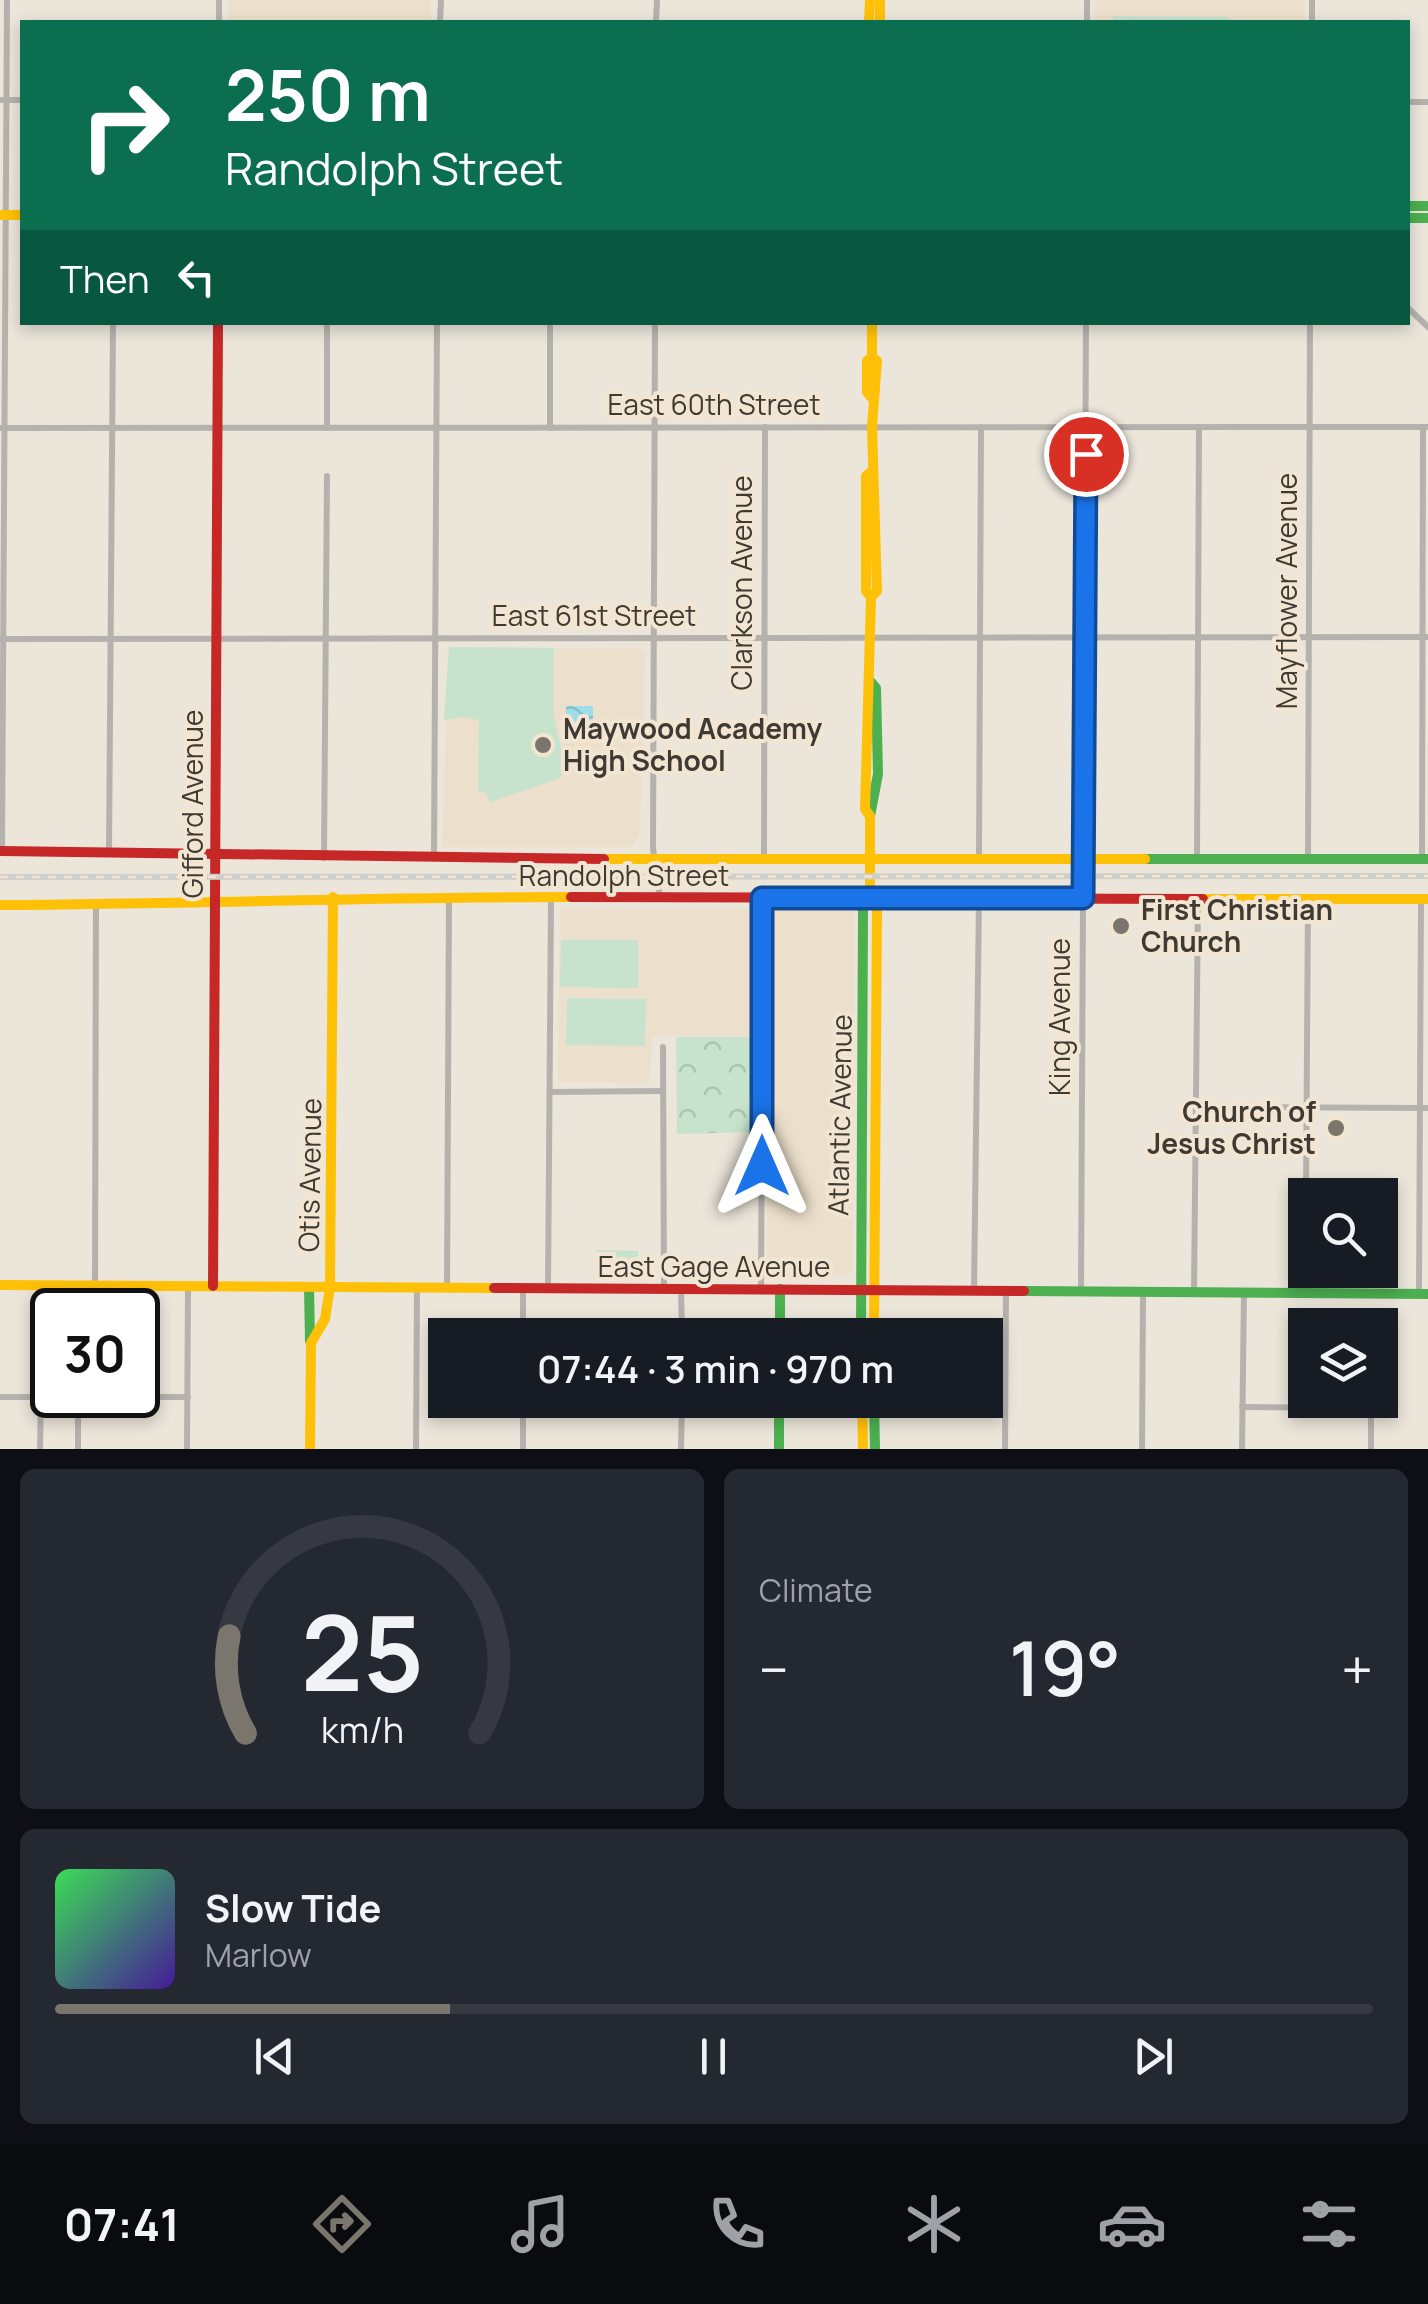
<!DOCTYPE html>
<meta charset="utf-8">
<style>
:root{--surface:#171b24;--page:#242831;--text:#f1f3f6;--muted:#9ea1a6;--line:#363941;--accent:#7b766d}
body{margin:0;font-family:Manrope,sans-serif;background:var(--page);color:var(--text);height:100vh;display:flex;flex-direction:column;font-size:38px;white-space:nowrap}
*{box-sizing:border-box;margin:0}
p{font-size:32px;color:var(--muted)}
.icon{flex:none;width:55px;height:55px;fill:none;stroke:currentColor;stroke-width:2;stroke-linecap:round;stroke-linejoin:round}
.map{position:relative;height:1449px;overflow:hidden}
.drawer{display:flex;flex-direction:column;gap:20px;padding:20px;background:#0d0f14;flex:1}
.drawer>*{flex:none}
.guide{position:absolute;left:20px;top:20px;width:1390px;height:305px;border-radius:0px;box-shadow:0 5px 15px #0003;background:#0b6e4f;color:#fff;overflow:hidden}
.fabs{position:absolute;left:1288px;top:1178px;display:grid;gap:20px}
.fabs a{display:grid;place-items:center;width:110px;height:110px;border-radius:0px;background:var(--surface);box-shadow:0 5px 15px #0003;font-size:50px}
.speed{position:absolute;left:30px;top:1288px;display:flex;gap:20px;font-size:50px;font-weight:700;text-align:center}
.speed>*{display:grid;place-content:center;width:130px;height:130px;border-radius:50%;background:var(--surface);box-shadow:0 5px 15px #0003;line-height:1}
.speed .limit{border:5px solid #111;border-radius:15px;background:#fff;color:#111}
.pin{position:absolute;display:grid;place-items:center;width:85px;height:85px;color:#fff;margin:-42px;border:5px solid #fff;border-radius:50%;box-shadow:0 2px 10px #0007}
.me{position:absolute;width:110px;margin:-55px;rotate:0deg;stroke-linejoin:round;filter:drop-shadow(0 0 8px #0008)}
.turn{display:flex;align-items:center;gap:35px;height:210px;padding:0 40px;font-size:45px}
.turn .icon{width:130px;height:130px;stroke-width:2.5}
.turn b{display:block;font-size:70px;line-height:85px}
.then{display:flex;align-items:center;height:95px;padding:0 40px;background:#0003;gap:20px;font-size:38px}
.big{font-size:75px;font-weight:600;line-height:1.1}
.drawer .card{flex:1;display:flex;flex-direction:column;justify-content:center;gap:15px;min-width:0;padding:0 35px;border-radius:15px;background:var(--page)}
.drawer .dial{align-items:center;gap:0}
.dial svg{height:260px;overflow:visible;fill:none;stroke:var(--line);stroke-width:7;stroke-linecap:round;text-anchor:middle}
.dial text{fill:var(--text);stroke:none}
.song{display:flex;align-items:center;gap:30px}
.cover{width:120px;height:120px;border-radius:15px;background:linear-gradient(135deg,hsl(130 70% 55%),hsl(260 70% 35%))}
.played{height:10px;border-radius:5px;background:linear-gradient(90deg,var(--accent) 30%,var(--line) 30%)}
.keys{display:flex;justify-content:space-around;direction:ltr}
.heat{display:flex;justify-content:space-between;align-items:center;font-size:55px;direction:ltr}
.drawer .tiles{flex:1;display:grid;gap:20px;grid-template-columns:1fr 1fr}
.card:last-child{grid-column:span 2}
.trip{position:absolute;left:428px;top:1318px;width:575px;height:100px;border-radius:0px;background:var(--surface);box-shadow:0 5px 15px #0003;font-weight:600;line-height:100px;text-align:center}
.dock{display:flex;height:160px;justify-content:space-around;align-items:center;background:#090b0e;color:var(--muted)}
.dock .icon{width:70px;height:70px}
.dock .selected{color:var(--accent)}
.dock b{font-size:45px;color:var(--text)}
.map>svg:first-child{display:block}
.built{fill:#ece0cc}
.park{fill:url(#park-crowns)}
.garden{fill:#c7e3cd}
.water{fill:url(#water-waves)}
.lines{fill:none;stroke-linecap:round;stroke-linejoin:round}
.street{stroke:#b5b2ae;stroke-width:6}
.fast{stroke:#4caf50;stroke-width:10}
.slow{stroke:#ffc107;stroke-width:10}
.jam{stroke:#c62828;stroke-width:10}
.rail-casing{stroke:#d0cecb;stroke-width:6}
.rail{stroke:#f2e6d3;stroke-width:2.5;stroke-dasharray:8;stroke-linecap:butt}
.route-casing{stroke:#114b97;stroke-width:25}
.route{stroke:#1a73e8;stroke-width:18}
.poi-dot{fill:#7b766d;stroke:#f2e6d3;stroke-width:4}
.labels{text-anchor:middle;stroke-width:8;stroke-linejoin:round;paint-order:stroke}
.street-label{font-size:28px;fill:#3f3a33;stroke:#f2e6d3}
.poi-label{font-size:28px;font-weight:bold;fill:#3f3a33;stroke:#f2e6d3;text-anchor:start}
</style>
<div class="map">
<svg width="1428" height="1449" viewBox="0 0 1428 1449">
<defs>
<pattern id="park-crowns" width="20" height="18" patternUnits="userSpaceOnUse" patternTransform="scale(2.5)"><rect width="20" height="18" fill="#c7e3cd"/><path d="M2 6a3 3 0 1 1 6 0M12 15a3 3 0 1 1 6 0" fill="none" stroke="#acc4b0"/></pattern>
<pattern id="water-waves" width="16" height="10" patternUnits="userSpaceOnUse" patternTransform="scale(2.5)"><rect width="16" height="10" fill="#9edeeb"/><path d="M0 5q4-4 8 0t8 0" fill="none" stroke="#89bfca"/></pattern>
</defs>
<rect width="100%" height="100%" fill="#ebe5da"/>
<g class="built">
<rect x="228" y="0" width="202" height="22"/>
<rect x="1095" y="0" width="210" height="22"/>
<path d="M 449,647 L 640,649 L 645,653 L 640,832 L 632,847 L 442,847 Z"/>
<path d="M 850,908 L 854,912 L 853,1270 L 847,1275 L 767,1276 L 768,909 Z"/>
<path d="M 560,909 L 757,909 L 757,1037 L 653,1036 L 649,1083 L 562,1082 L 558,1079 Z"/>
</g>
<path class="park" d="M 676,1037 L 757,1037 L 753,1049 L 752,1132 L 677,1134 Z"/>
<g class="garden">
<path d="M 1113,16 L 1229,17 L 1229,22 L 1113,22 Z"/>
<path d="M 449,647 L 554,648 L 554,717 L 565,765 L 561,778 L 490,802 L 485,792 L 478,792 L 479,720 L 464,717 L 444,720 Z"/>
<path d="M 561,940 L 638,940 L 638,988 L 560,987 Z"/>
<path d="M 567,998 L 646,999 L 645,1046 L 566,1045 Z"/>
<path d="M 597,1250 L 638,1251 L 638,1274 L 597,1273 Z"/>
</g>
<path class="water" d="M 566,706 L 593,706 L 593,734 L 588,730 L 566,730 Z"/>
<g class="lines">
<g class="street">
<path d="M 1087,0 L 1087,22"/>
<path d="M 219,22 L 219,0"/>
<path d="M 440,22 L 441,0"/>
<path d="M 656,22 L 657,0"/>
<path d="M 1312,22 L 1312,0"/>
<path d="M 0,100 L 22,100"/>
<path d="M 1408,102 L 1428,102"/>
<path d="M 1408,308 L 1428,327"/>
<path d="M 655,322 L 653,848 L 660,898"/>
<path d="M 0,428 L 1428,427"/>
<path d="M 327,428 L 327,322"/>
<path d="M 550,428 L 550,322"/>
<path d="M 0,639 L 1428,637"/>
<path d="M 2,851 L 7,0"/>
<path d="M 109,852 L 113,322"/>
<path d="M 324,858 L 327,476"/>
<path d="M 434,858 L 437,322"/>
<path d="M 764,858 L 765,427"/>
<path d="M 1422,859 L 1423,427"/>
<path d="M 979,860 L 981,427"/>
<path d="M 1197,860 L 1199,427"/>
<path d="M 1308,861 L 1310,322"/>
<path d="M 663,1047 L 664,1289"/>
<path d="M 550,1092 L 663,1091"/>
<path d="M 1198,1107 L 1428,1108"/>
<path d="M 1306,1195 L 1308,900"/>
<path d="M 95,1286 L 96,905"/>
<path d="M 447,1289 L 449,898"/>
<path d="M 548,1289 L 551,899"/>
<path d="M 681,1289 L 682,1335"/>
<path d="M 761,1289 L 763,898"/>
<path d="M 974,1291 L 979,898"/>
<path d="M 1081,1291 L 1086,322"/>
<path d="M 1194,1292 L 1198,899"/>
<path d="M 1306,1293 L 1306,1270"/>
<path d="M 1419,1294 L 1421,899"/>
<path d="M 523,1335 L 523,1289"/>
<path d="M 0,1397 L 188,1397"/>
<path d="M 1242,1407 L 1371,1408 L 1371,1449"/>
<path d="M 40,1449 L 41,1397"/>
<path d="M 78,1449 L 78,1397"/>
<path d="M 187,1449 L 188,1286"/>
<path d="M 416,1449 L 417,1288"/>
<path d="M 523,1449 L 523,1400"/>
<path d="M 681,1449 L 682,1400"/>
<path d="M 1005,1449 L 1006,1291"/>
<path d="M 1142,1449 L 1143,1292"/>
<path d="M 1242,1449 L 1244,1292"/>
</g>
<g class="fast">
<path d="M 1408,206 L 1428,206"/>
<path d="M 1408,218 L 1428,218"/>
<path d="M 870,681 L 876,688 L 878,774 L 870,816"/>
<path d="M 1145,859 L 1428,859"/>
<path d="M 309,1287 L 310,1341"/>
<path d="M 780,1289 L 780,1335"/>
<path d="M 1024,1291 L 1428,1294"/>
<path d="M 861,1335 L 863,909 L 870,897"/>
<path d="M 779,1400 L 779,1449"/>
<path d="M 874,1400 L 875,1449"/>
</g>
<g class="slow">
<path d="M 880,0 L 880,22"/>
<path d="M 869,22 L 870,0"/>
<path d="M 0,215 L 22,215"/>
<path d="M 872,322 L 872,357 L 867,361 L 867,392 L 872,398"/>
<path d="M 871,472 L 866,476 L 866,591 L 871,597 L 865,809 L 870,816 L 870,897 L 877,909 L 874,1335"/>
<path d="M 871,597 L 877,591 L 872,427 L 877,361 L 872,357"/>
<path d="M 604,859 L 1145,859"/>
<path d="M 1203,899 L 1428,899"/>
<path d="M 0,905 C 191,904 380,897 571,897"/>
<path d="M 0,1285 L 494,1288"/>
<path d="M 862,1400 L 863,1449"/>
<path d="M 310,1449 L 311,1343 L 325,1319 L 330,1287 L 333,897"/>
</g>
<g class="jam">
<path d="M 0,851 L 604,859"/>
<path d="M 571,897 L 1203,899"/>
<path d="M 213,1286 L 218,322"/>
<path d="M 494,1288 L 1024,1291"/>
</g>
<g class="rail-casing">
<path id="rail" d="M 0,877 L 1428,876"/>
</g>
<use href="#rail" class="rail"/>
</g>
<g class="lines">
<g class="route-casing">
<path id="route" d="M 762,1166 L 762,898 L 1083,898 L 1086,454"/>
</g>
<use href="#route" class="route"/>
</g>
<g class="poi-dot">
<circle cx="543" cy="745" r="10"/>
<circle cx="1121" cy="926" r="10"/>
<circle cx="1336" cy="1128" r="10"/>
</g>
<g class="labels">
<g class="street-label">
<text x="714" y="415">East 60th Street</text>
<text transform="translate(742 583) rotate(-90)" y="10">Clarkson Avenue</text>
<text transform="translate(1287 591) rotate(-90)" y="10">Mayflower Avenue</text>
<text x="594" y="626">East 61st Street</text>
<text transform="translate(193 804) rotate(-90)" y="10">Gifford Avenue</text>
<text x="624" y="886">Randolph Street</text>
<text transform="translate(1060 1017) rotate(-90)" y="10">King Avenue</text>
<text transform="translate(840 1115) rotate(-89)" y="10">Atlantic Avenue</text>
<text transform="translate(310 1175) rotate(-89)" y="10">Otis Avenue</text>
<text x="714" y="1277">East Gage Avenue</text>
</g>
<g class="poi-label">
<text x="563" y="739">Maywood Academy<tspan x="563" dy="32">High School</tspan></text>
<text x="1141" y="920">First Christian<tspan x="1141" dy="32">Church</tspan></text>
<text x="1316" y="1122" text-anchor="end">Church of<tspan x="1316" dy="32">Jesus Christ</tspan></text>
</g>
</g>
</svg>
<div class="fabs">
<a><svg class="icon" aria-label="search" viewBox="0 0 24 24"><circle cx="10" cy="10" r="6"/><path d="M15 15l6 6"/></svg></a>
<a><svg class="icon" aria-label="layers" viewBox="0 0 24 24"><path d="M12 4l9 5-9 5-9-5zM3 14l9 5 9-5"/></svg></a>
</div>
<div class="speed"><div class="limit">30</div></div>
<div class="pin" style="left:1086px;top:454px;background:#d93025"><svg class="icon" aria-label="arrive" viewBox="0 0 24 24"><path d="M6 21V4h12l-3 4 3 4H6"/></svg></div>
<svg class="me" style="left:762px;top:1166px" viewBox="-20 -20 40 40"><path d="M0-17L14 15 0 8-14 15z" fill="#1a73e8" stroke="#fff" stroke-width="4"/></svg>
<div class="trip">07:44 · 3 min · 970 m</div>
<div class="guide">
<div class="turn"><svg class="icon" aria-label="right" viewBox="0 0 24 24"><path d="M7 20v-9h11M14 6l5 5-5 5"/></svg><div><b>250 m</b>Randolph Street</div></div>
<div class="then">Then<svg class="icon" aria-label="left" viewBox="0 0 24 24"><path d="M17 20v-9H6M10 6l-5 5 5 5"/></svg></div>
</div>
</div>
<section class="drawer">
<div class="tiles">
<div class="card dial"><svg viewBox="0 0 100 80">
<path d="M14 69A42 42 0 1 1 86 69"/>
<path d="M14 69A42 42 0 0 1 9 39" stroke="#7b766d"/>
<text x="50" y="56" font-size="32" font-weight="700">25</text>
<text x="50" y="72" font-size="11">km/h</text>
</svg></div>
<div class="card"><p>Climate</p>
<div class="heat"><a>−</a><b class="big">19°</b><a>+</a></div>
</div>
<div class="card">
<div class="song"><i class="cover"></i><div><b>Slow Tide</b><p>Marlow</p></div></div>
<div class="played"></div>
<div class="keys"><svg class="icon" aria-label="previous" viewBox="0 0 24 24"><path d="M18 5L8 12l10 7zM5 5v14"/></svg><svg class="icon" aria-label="pause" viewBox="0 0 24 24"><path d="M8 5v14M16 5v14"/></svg><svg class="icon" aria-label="next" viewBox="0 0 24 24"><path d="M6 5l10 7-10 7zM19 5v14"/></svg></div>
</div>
</div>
</section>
<nav class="dock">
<b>07:41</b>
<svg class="icon selected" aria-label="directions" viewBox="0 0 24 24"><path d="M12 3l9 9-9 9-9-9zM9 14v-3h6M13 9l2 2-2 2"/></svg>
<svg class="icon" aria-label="music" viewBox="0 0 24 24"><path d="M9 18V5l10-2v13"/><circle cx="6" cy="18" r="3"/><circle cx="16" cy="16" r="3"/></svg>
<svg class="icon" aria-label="phone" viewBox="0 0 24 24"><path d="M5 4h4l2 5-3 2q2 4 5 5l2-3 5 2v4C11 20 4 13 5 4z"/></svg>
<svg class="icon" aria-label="climate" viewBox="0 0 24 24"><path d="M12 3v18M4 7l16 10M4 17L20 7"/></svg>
<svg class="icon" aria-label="car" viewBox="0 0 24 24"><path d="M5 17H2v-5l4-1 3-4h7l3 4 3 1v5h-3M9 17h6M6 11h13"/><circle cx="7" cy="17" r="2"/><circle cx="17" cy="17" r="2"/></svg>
<svg class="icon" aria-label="filters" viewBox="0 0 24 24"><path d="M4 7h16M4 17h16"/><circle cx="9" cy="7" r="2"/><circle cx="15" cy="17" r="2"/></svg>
</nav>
